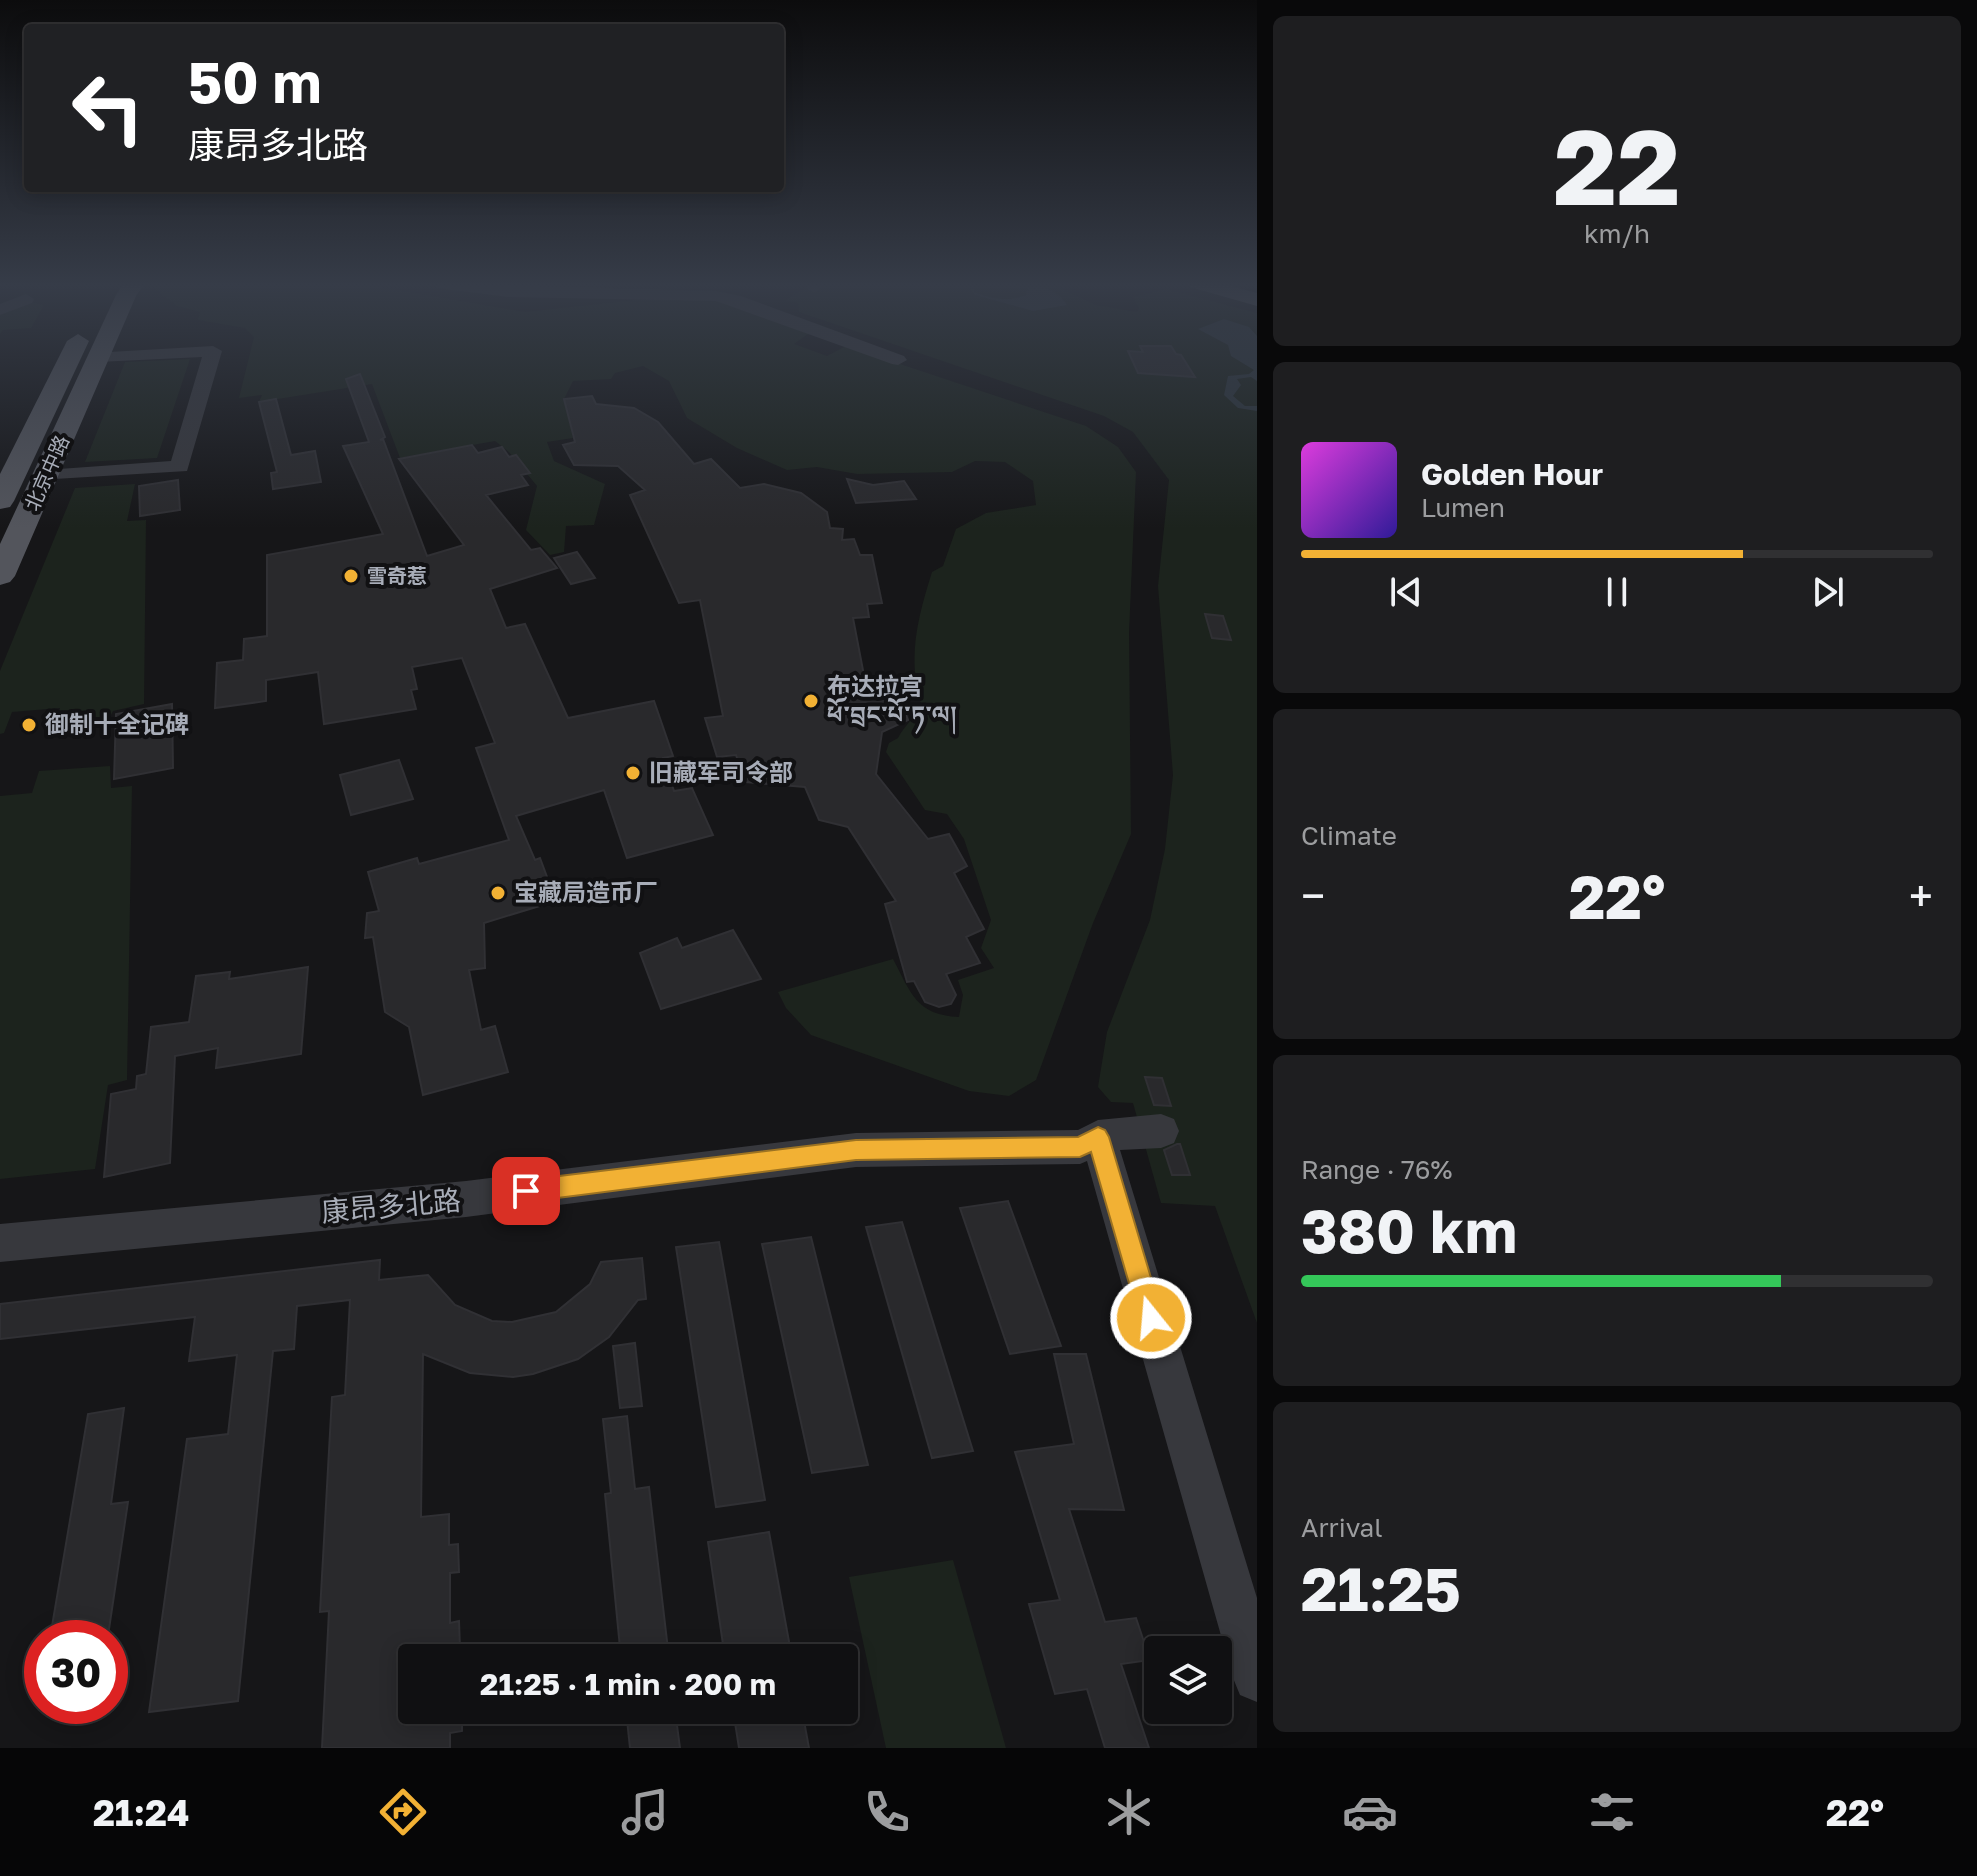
<!DOCTYPE html>
<meta charset="utf-8">
<style>
:root{--surface:#101012;--page:#1e1e20;--text:#f1f3f6;--muted:#9c9d9f;--line:#303032;--accent:#f2b134}
body{margin:0;font-family:"Golos Text","Noto Sans SC","Noto Serif Tibetan",sans-serif;background:var(--page);color:var(--text);height:100vh;display:flex;flex-direction:column;font-size:30px;white-space:nowrap}
*{box-sizing:border-box;margin:0}
p{font-size:26px;color:var(--muted)}
.icon{flex:none;width:44px;height:44px;fill:none;stroke:currentColor;stroke-width:2;stroke-linecap:round;stroke-linejoin:round}
.map{position:relative;flex:1;overflow:hidden}
.drawer{display:flex;flex-direction:column;gap:16px;padding:16px;background:#09090a;width:720px}
.drawer>*{flex:none}
.banner{position:absolute;left:24px;top:24px;width:760px;height:168px;border-radius:8px;box-shadow:0 4px 20px #0003,0 0 0 2px var(--line);background:#202124;color:#fff;overflow:hidden}
.buttons{position:absolute;left:1144px;top:1636px;display:grid;gap:16px}
.buttons a{display:grid;place-items:center;width:88px;height:88px;border-radius:8px;background:var(--surface);box-shadow:0 4px 20px #0003,0 0 0 2px var(--line);font-size:40px}
.speed{position:absolute;left:24px;top:1620px;display:flex;gap:16px;font-size:40px;font-weight:700;text-align:center}
.speed>*{display:grid;place-content:center;width:104px;height:104px;border-radius:50%;background:var(--surface);box-shadow:0 4px 20px #0003,0 0 0 2px var(--line);line-height:1}
.speed .limit{border:12px solid #d22;background:#fff;color:#111}
.pin{position:absolute;display:grid;place-items:center;width:68px;height:68px;color:#fff;margin:-34px;border-radius:16px;box-shadow:0 4px 12px #0006}
.me{position:absolute;width:88px;margin:-44px;rotate:343deg;stroke-linejoin:round;filter:drop-shadow(0 0 6px #0008)}
.turn{display:flex;align-items:center;gap:28px;height:168px;padding:0 32px;font-size:36px}
.turn .icon{width:104px;height:104px;stroke-width:2.5}
.turn b{display:block;font-size:56px;line-height:68px}
.big{font-size:60px;font-weight:700;line-height:1.1}
.drawer .widget{flex:1;display:flex;flex-direction:column;justify-content:center;gap:12px;min-width:0;padding:0 28px;border-radius:12px;background:var(--page)}
.drawer .dial{align-items:center;gap:0}
.dial b{font-size:104px;line-height:1}
.song{display:flex;align-items:center;gap:24px}
.cover{width:96px;height:96px;border-radius:12px;background:linear-gradient(135deg,hsl(300 70% 55%),hsl(250 70% 35%))}
.played{height:8px;border-radius:4px;background:linear-gradient(90deg,var(--accent) 70%,var(--line) 70%)}
.keys{display:flex;justify-content:space-around;direction:ltr}
.heat{display:flex;justify-content:space-between;align-items:center;font-size:44px;direction:ltr}
.charge{height:12px;border-radius:6px;background:linear-gradient(90deg,#34c759 76%,var(--line) 0)}
.trip{position:absolute;left:398px;top:1644px;width:460px;height:80px;border-radius:8px;background:var(--surface);box-shadow:0 4px 20px #0003,0 0 0 2px var(--line);font-weight:700;line-height:80px;text-align:center}
.dock{display:flex;height:128px;justify-content:space-around;align-items:center;background:#060607;color:var(--muted)}
.dock .icon{width:56px;height:56px}
.dock .current{color:var(--accent)}
.dock b{font-size:36px;color:var(--text)}
main{display:flex;flex:1;min-height:0}
.map>svg:first-child{display:block}
.green{fill:#1c231d}
.water{fill:#2c353c}
.building{fill:#29292c;stroke:#303034;stroke-width:2}
.lines{fill:none;stroke-linecap:round;stroke-linejoin:round}
.minor{fill:#37383d;fill-rule:evenodd}
.major{fill:#53555c;fill-rule:evenodd}
.route{fill:#f2b134;stroke:#9d7322;stroke-width:2}
.poi-dot{fill:#f2b134;stroke:#111113;stroke-width:3}
.labels{text-anchor:middle;stroke-width:8;stroke-linejoin:round;paint-order:stroke}
.far-street-label{font-size:20px;fill:#a8adb8;stroke:#111113}
.far-poi-label{font-size:20px;font-weight:bold;fill:#a8adb8;stroke:#111113;text-anchor:start}
.poi-label{font-size:24px;font-weight:bold;fill:#a8adb8;stroke:#111113;text-anchor:start}
.near-street-label{font-size:28px;fill:#a8adb8;stroke:#111113}
</style>
<main>
<div class="map">
<svg width="1257" height="1748" viewBox="0 0 1257 1748">
<rect width="100%" height="100%" fill="#161618"/>
<g class="green">
<path d="M 155,283 L 357,283 L 525,312 L 654,298 L 720,300 L 811,332 L 794,344 L 827,356 L 846,346 L 1086,426 L 1118,447 L 1136,472 L 1129,633 L 1131,834 L 1093,923 L 1036,1080 L 1009,1096 L 969,1091 L 811,1035 L 786,1008 L 778,992 L 893,959 C 911,993 916,1015 959,1017 L 963,995 L 958,980 L 994,968 L 981,948 L 991,920 L 964,839 L 947,814 L 925,810 L 886,752 L 889,743 L 898,738 C 904,726 914,719 921,704 C 907,657 918,617 932,572 L 943,566 L 956,529 L 986,513 L 1036,505 L 1033,481 L 1005,462 L 975,461 L 952,472 L 857,474 L 817,467 L 787,470 L 737,448 L 687,418 L 669,381 L 643,366 L 615,373 L 611,379 L 573,381 L 564,399 L 573,438 L 547,442 L 554,461 L 605,484 L 594,525 L 566,526 L 564,552 L 550,555 L 526,530 L 537,486 L 509,452 L 495,441 L 400,458 L 372,384 L 259,402 L 262,395 L 239,398 L 254,337 L 245,328 L 198,320 L 200,312 L 177,306 L 154,288 Z"/>
<path d="M 850,283 L 1049,283 L 1096,305 L 1137,312 L 1139,308 L 1133,297 L 1166,289 L 1257,313 L 1257,1323 L 1215,1206 L 1161,1203 L 1133,1103 L 1111,1102 L 1098,1087 L 1107,1032 L 1150,920 L 1165,849 L 1173,775 L 1158,586 L 1169,480 L 1133,432 L 1104,416 L 799,312 L 798,303 L 785,300 L 806,288 Z"/>
<path d="M 29,302 L 44,305 L 31,328 L 3,330 L 0,334 L 0,315 Z"/>
<path d="M 190,359 L 157,458 L 85,462 L 125,362 Z"/>
<path d="M 135,484 L 127,521 L 146,520 L 144,704 L 113,711 L 109,719 L 56,725 L 60,708 L 12,712 L 4,733 L 0,734 L 0,671 L 75,488 Z"/>
<path d="M 110,766 L 111,788 L 132,786 L 127,1080 L 108,1085 L 95,1169 L 0,1179 L 0,796 L 32,793 L 39,771 Z"/>
<path d="M 953,1560 L 1006,1748 L 886,1748 L 849,1577 Z"/>
</g>
<g class="water">
<path d="M 967,283 L 973,283 L 974,292 C 990,299 1010,302 1026,295 L 1028,288 C 1044,284 1059,292 1067,305 L 1033,311 L 975,295 Z"/>
<path d="M 1224,319 L 1249,327 L 1257,336 L 1257,381 L 1251,377 L 1237,379 L 1241,385 L 1233,396 L 1245,406 L 1257,406 L 1257,411 L 1238,408 L 1224,395 L 1228,376 L 1249,374 L 1254,370 L 1231,356 L 1228,345 L 1198,329 Z"/>
</g>
<g class="building">
<path d="M 1140,346 L 1171,346 L 1176,354 L 1181,355 L 1195,377 L 1138,373 L 1128,351 L 1143,352 Z"/>
<path d="M 360,374 L 385,437 L 380,440 L 383,439 L 427,556 L 464,545 L 399,459 L 472,445 L 478,453 L 502,447 L 509,457 L 516,455 L 530,473 L 521,475 L 528,485 L 486,495 L 531,550 L 540,548 L 557,568 L 490,589 L 506,628 L 525,624 L 568,718 L 654,701 L 673,756 L 663,758 L 674,791 L 692,788 L 713,835 L 627,858 L 604,790 L 516,816 L 535,860 L 540,858 L 556,901 L 484,923 L 485,968 L 469,970 L 481,1030 L 495,1026 L 508,1072 L 423,1095 L 409,1027 L 385,1012 L 373,937 L 365,938 L 367,913 L 379,911 L 368,872 L 417,858 L 419,864 L 509,840 L 476,748 L 495,743 L 462,658 L 412,667 L 417,689 L 411,690 L 416,709 L 324,724 L 318,672 L 266,680 L 266,701 L 215,708 L 217,663 L 243,660 L 244,639 L 267,636 L 267,555 L 383,534 L 343,446 L 369,442 L 346,379 Z"/>
<path d="M 592,396 L 596,404 L 634,408 L 658,422 L 694,464 L 711,459 L 740,488 L 764,484 L 801,493 L 827,512 L 830,528 L 843,529 L 842,540 L 854,539 L 860,555 L 872,555 L 882,603 L 867,604 L 869,617 L 853,618 L 866,686 L 895,684 L 908,720 L 882,732 L 876,774 L 928,839 L 949,834 L 967,866 L 954,873 L 984,929 L 966,937 L 980,963 L 946,974 L 956,995 L 951,1004 L 939,1007 L 925,1002 L 914,981 L 907,982 L 885,904 L 896,901 L 848,827 L 819,820 L 805,787 L 745,782 L 736,755 L 717,757 L 705,718 L 723,716 L 700,600 L 679,603 L 630,495 L 645,490 L 618,466 L 574,465 L 563,445 L 575,442 L 564,399 Z"/>
<path d="M 276,399 L 291,455 L 315,451 L 321,482 L 273,489 L 271,473 L 277,472 L 259,402 Z"/>
<path d="M 847,479 L 873,485 L 904,481 L 916,499 L 856,503 Z"/>
<path d="M 178,480 L 180,510 L 140,516 L 139,486 Z"/>
<path d="M 577,552 L 595,578 L 571,584 L 554,558 Z"/>
<path d="M 1205,614 L 1223,616 L 1231,640 L 1212,638 Z"/>
<path d="M 172,704 L 173,768 L 114,779 L 116,714 Z"/>
<path d="M 399,760 L 413,799 L 351,815 L 340,775 Z"/>
<path d="M 733,930 L 761,979 L 661,1009 L 640,953 L 677,938 L 682,948 Z"/>
<path d="M 308,967 L 301,1054 L 216,1068 L 218,1048 L 175,1056 L 170,1163 L 104,1177 L 111,1094 L 136,1089 L 137,1076 L 146,1074 L 151,1027 L 189,1022 L 196,976 L 230,972 L 229,979 Z"/>
<path d="M 1145,1077 L 1162,1078 L 1171,1106 L 1154,1105 Z"/>
<path d="M 1177,1144 L 1180,1144 L 1190,1175 L 1172,1175 L 1164,1150 Z"/>
<path d="M 1008,1201 L 1061,1346 L 1010,1354 L 960,1208 Z"/>
<path d="M 902,1222 L 973,1451 L 932,1458 L 866,1227 Z"/>
<path d="M 811,1237 L 868,1465 L 812,1473 L 762,1244 Z"/>
<path d="M 719,1242 L 765,1500 L 716,1507 L 676,1247 Z"/>
<path d="M 642,1258 L 646,1299 L 638,1300 L 609,1337 L 578,1359 L 533,1374 L 513,1377 L 470,1373 L 423,1354 L 421,1517 L 449,1514 L 449,1545 L 458,1544 L 459,1572 L 450,1573 L 450,1623 L 459,1621 L 460,1649 L 449,1650 L 449,1658 L 412,1658 L 412,1710 L 462,1710 L 462,1731 L 450,1733 L 450,1748 L 322,1748 L 329,1611 L 320,1612 L 332,1397 L 345,1395 L 350,1300 L 297,1306 L 294,1349 L 273,1351 L 238,1701 L 149,1712 L 187,1439 L 228,1434 L 237,1355 L 189,1361 L 195,1317 L 0,1339 L 0,1304 L 380,1260 L 379,1280 L 428,1275 L 455,1305 L 492,1321 L 512,1322 L 556,1312 L 590,1284 L 601,1262 Z"/>
<path d="M 635,1343 L 642,1406 L 620,1408 L 613,1346 Z"/>
<path d="M 1054,1354 L 1086,1354 L 1124,1510 L 1069,1509 L 1105,1622 L 1136,1618 L 1150,1660 L 1121,1664 L 1149,1748 L 1105,1748 L 1087,1689 L 1055,1694 L 1029,1604 L 1060,1600 L 1015,1452 L 1074,1444 Z"/>
<path d="M 124,1408 L 111,1504 L 128,1502 L 109,1629 L 50,1638 L 88,1414 Z"/>
<path d="M 627,1416 L 635,1489 L 649,1487 L 669,1658 L 621,1658 L 605,1494 L 611,1493 L 603,1419 Z"/>
<path d="M 769,1532 L 792,1658 L 725,1658 L 708,1542 Z"/>
<path d="M 626,1710 L 675,1710 L 680,1748 L 630,1748 Z"/>
<path d="M 733,1710 L 802,1710 L 809,1748 L 739,1748 Z"/>
</g>
<g class="lines">
<g class="minor">
<path d="M 430,283 L 716,291 L 741,296 L 904,356 L 907,360 L 898,365 L 892,364 L 716,301 L 508,297 L 438,288 Z"/>
<path d="M 804,283 L 821,283 L 823,287 L 815,292 L 809,290 Z"/>
<path d="M 26,294 L 34,299 L 32,303 L 0,315 L 0,304 Z"/>
<path d="M 213,346 L 222,351 L 187,471 L 38,480 L 35,476 L 38,472 L 45,470 L 171,461 L 202,357 L 98,362 L 92,361 L 89,357 L 92,353 Z"/>
<path d="M 1161,1114 L 1174,1119 L 1179,1131 L 1174,1143 L 1161,1148 L 1120,1150 L 1257,1598 L 1257,1702 L 1240,1695 L 1233,1678 L 1087,1161 L 1080,1164 L 856,1167 L 466,1217 L 0,1262 L 0,1224 L 466,1181 L 856,1133 L 1078,1130 L 1098,1120 Z"/>
</g>
<g class="major">
<path d="M 124,283 L 145,283 L 136,296 L 15,576 L 10,582 L 0,585 L 0,544 L 116,295 Z"/>
<path d="M 1187,283 L 1220,283 L 1257,293 L 1257,306 L 1190,287 Z"/>
<path d="M 78,334 L 89,341 L 14,501 L 10,507 L 0,509 L 0,474 L 67,341 Z"/>
</g>
</g>
<linearGradient id="sky" x2="0" y2="1"><stop stop-color="#0c0c0d"/><stop offset="0.54" stop-color="#363c48"/><stop offset="1" stop-color="#363c48" stop-opacity="0"/></linearGradient>
<rect width="1257" height="528" fill="url(#sky)"/>
<path class="route" d="M 1098,1127 L 1105,1130 L 1109,1137 L 1163,1318 L 1159,1326 L 1151,1330 L 1142,1326 L 1139,1318 L 1091,1152 L 1080,1157 L 856,1160 L 526,1202 L 518,1199 L 515,1191 L 518,1184 L 526,1180 L 856,1140 L 1078,1137 Z"/>
<g class="poi-dot">
<circle cx="351" cy="576" r="8"/>
<circle cx="811" cy="701" r="8"/>
<circle cx="29" cy="725" r="8"/>
<circle cx="633" cy="773" r="8"/>
<circle cx="498" cy="893" r="8"/>
</g>
<g class="labels">
<g class="far-street-label">
<text transform="translate(47 473) rotate(-66)" y="7">北京中路</text>
</g>
<g class="far-poi-label">
<text x="367" y="583">雪奇惹</text>
</g>
<g class="poi-label">
<text x="827" y="695">布达拉宫<tspan x="827" dy="28">ཕོ་བྲང་པོ་ཏ་ལ།</tspan></text>
<text x="45" y="733">御制十全记碑</text>
<text x="649" y="781">旧藏军司令部</text>
<text x="514" y="901">宝藏局造币厂</text>
</g>
<g class="near-street-label">
<text transform="translate(391 1206) rotate(-5)" y="10">康昂多北路</text>
</g>
</g>
</svg>
<div class="buttons">
<a><svg class="icon" aria-label="layers" viewBox="0 0 24 24"><path d="M12 4l9 5-9 5-9-5zM3 14l9 5 9-5"/></svg></a>
</div>
<div class="speed"><div class="limit">30</div></div>
<div class="pin" style="left:526px;top:1191px;background:#d93025"><svg class="icon" aria-label="arrive" viewBox="0 0 24 24"><path d="M6 21V4h12l-3 4 3 4H6"/></svg></div>
<svg class="me" style="left:1151px;top:1318px" viewBox="-20 -20 40 40"><circle r="17" fill="#f2b134" stroke="#fff" stroke-width="3"/><path d="M0-11L8 9 0 5-8 9z" fill="#fff"/></svg>
<div class="trip">21:25 · 1 min · 200 m</div>
<div class="banner">
<div class="turn"><svg class="icon" aria-label="left" viewBox="0 0 24 24"><path d="M17 20v-9H6M10 6l-5 5 5 5"/></svg><div><b>50 m</b>康昂多北路</div></div>
</div>
</div>
<section class="drawer">
<div class="widget dial"><b>22</b><p>km/h</p></div>
<div class="widget">
<div class="song"><i class="cover"></i><div><b>Golden Hour</b><p>Lumen</p></div></div>
<div class="played"></div>
<div class="keys"><svg class="icon" aria-label="previous" viewBox="0 0 24 24"><path d="M18 5L8 12l10 7zM5 5v14"/></svg><svg class="icon" aria-label="pause" viewBox="0 0 24 24"><path d="M8 5v14M16 5v14"/></svg><svg class="icon" aria-label="next" viewBox="0 0 24 24"><path d="M6 5l10 7-10 7zM19 5v14"/></svg></div>
</div>
<div class="widget"><p>Climate</p>
<div class="heat"><a>−</a><b class="big">22°</b><a>+</a></div>
</div>
<div class="widget"><p>Range · 76%</p><b class="big">380 km</b><div class="charge"></div></div>
<div class="widget"><p>Arrival</p><b class="big">21:25</b></div>
</section>
</main>
<nav class="dock">
<b>21:24</b>
<svg class="icon current" aria-label="directions" viewBox="0 0 24 24"><path d="M12 3l9 9-9 9-9-9zM9 14v-3h6M13 9l2 2-2 2"/></svg>
<svg class="icon" aria-label="music" viewBox="0 0 24 24"><path d="M9 18V5l10-2v13"/><circle cx="6" cy="18" r="3"/><circle cx="16" cy="16" r="3"/></svg>
<svg class="icon" aria-label="phone" viewBox="0 0 24 24"><path d="M5 4h4l2 5-3 2q2 4 5 5l2-3 5 2v4C11 20 4 13 5 4z"/></svg>
<svg class="icon" aria-label="climate" viewBox="0 0 24 24"><path d="M12 3v18M4 7l16 10M4 17L20 7"/></svg>
<svg class="icon" aria-label="car" viewBox="0 0 24 24"><path d="M5 17H2v-5l4-1 3-4h7l3 4 3 1v5h-3M9 17h6M6 11h13"/><circle cx="7" cy="17" r="2"/><circle cx="17" cy="17" r="2"/></svg>
<svg class="icon" aria-label="filters" viewBox="0 0 24 24"><path d="M4 7h16M4 17h16"/><circle cx="9" cy="7" r="2"/><circle cx="15" cy="17" r="2"/></svg>
<b>22°</b>
</nav>
